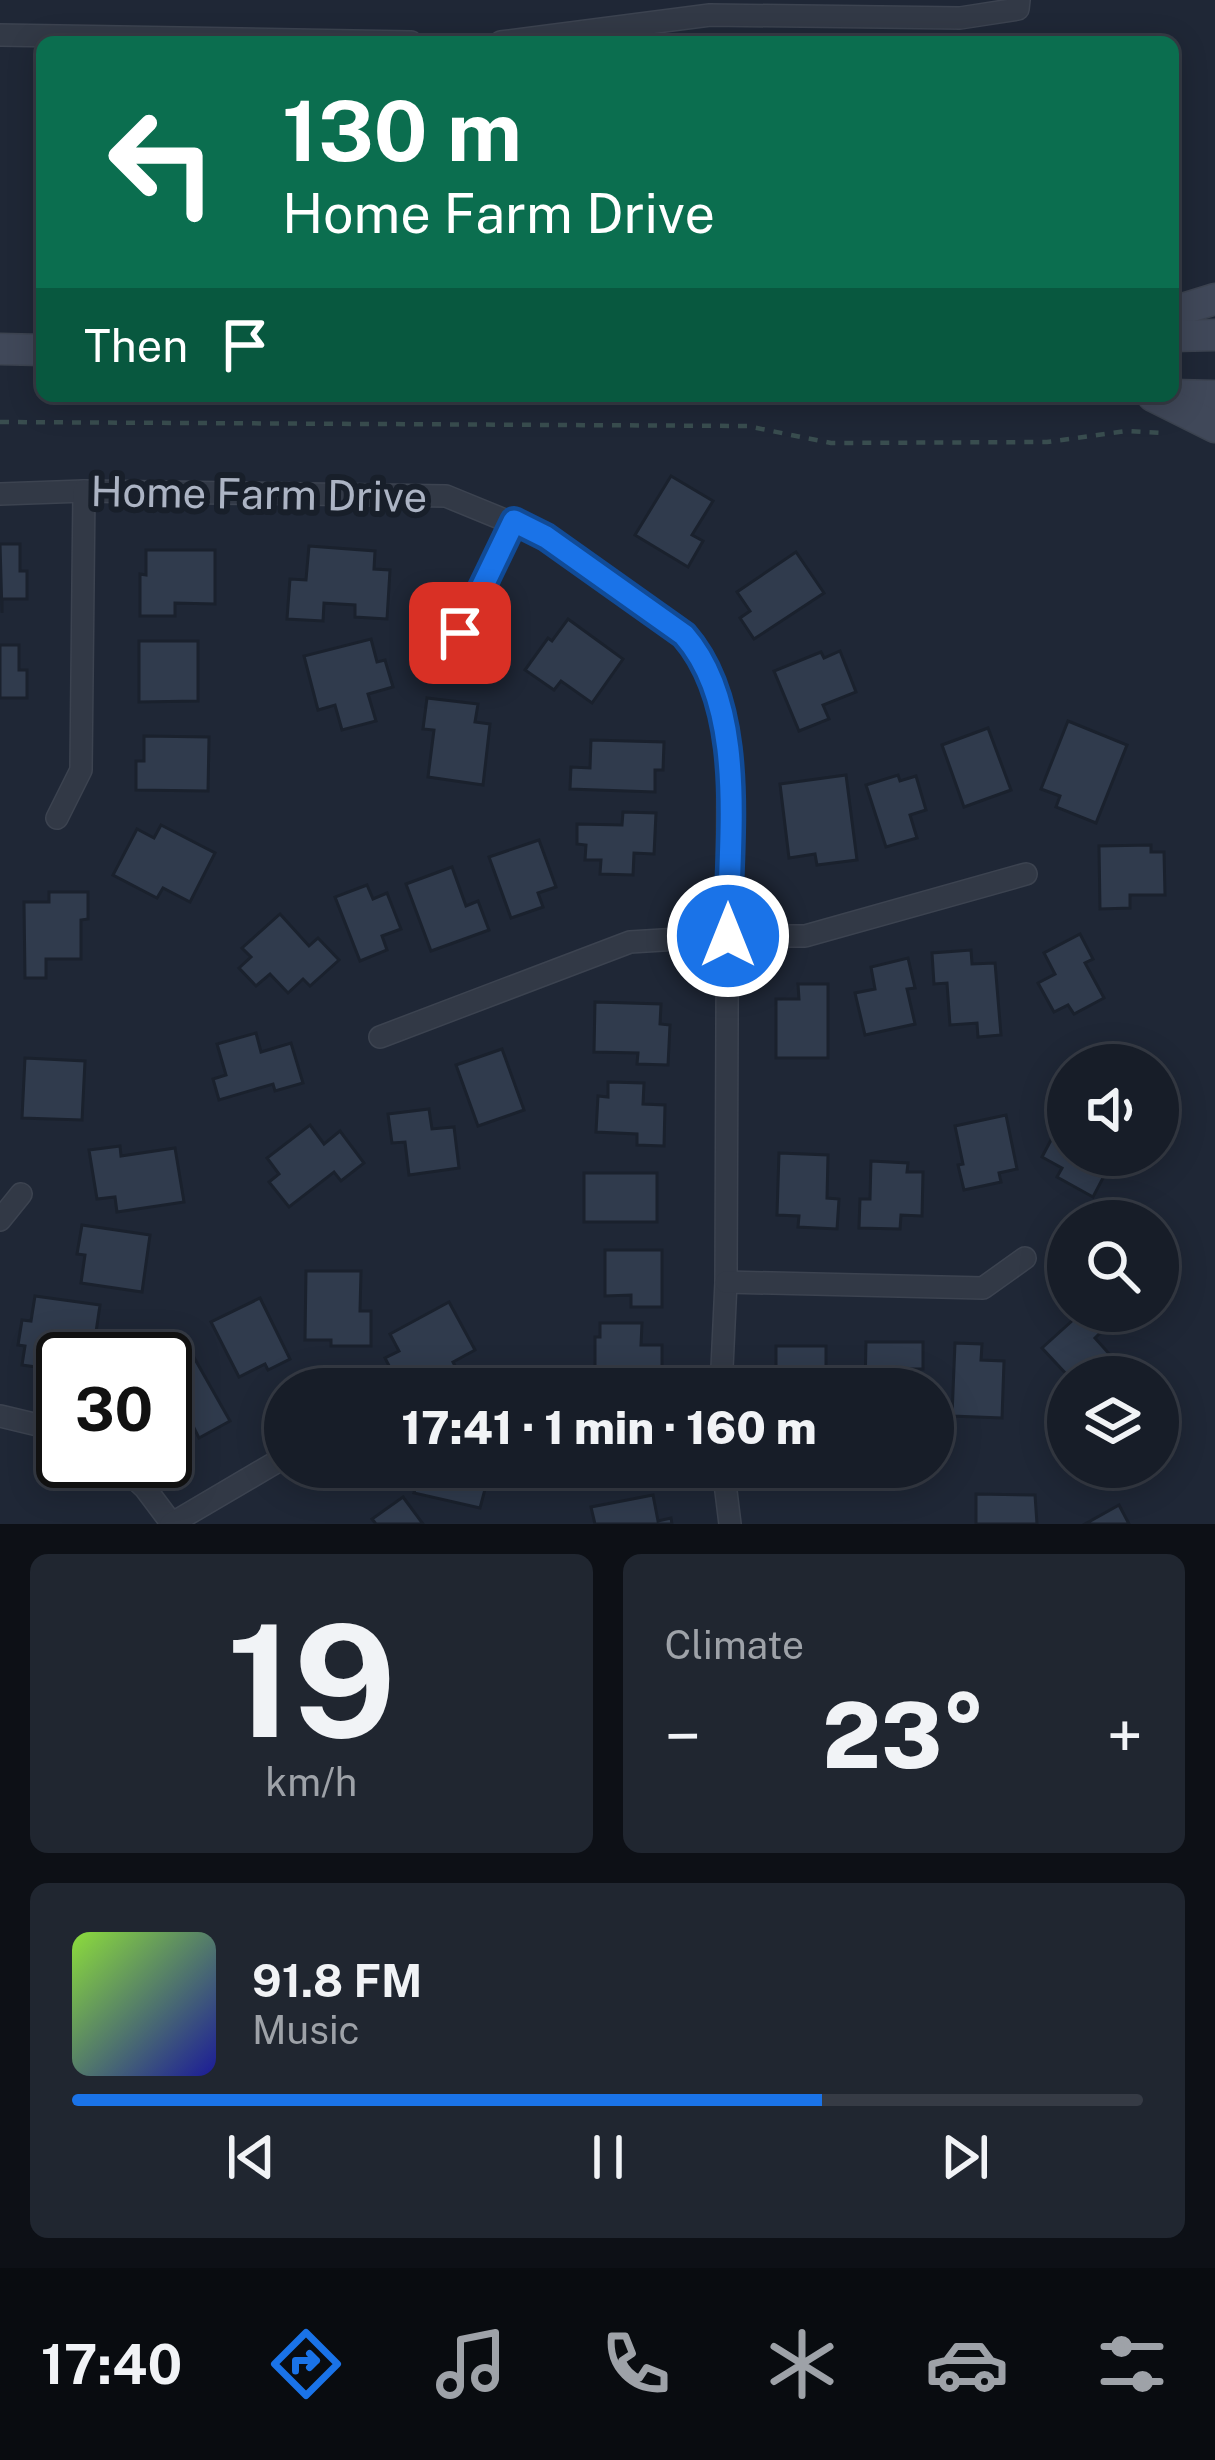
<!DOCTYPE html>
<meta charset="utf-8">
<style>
:root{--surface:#171d28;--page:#202630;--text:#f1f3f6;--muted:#9ea2a8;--line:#363b45;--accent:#1a73e8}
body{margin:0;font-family:"Public Sans",sans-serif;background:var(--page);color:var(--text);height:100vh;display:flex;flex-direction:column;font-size:45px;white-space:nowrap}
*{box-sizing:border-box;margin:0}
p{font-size:39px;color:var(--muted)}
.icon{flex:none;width:66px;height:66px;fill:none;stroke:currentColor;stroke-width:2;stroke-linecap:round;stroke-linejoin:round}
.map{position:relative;height:1524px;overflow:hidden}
.drawer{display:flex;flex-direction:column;gap:30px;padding:30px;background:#0d1016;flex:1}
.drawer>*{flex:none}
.hud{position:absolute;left:36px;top:36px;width:1143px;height:366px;border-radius:18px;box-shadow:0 6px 30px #0003,0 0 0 3px var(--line);background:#0b6e4f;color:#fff;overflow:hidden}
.buttons{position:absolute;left:1047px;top:1044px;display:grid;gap:24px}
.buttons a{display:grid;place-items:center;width:132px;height:132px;border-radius:50%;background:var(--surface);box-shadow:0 6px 30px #0003,0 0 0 3px var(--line);font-size:60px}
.speed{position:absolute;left:36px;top:1332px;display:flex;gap:24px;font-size:60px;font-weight:700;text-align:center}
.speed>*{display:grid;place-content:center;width:156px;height:156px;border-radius:50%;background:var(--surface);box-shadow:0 6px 30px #0003,0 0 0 3px var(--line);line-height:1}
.speed .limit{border:6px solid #111;border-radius:18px;background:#fff;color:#111}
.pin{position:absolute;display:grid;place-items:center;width:102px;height:102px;color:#fff;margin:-51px;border-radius:24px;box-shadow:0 6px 18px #0006}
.me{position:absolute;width:132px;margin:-66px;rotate:0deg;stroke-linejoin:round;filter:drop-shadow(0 0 9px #0008)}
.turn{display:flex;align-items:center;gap:42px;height:252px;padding:0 48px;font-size:54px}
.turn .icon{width:156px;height:156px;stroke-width:2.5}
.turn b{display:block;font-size:84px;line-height:102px}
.then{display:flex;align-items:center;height:114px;padding:0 48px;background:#0003;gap:24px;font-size:45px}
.big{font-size:90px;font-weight:800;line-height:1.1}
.drawer .card{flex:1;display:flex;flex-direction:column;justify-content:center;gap:18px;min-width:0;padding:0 42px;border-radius:18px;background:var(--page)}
.drawer .dial{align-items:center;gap:0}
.dial b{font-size:156px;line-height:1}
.song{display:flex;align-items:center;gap:36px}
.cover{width:144px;height:144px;border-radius:18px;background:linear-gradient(135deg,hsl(90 70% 55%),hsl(240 70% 35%))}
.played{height:12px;border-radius:6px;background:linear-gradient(90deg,var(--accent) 70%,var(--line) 70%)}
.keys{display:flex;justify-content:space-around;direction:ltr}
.heat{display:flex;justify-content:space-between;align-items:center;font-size:66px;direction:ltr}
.drawer .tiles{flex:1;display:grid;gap:30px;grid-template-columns:1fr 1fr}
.card:last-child{grid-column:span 2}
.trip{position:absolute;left:264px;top:1368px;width:690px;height:120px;border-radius:60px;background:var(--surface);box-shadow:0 6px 30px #0003,0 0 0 3px var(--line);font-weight:800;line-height:120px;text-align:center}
.tab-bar{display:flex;height:192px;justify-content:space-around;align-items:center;background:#090c10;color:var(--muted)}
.tab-bar .icon{width:84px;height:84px}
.tab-bar .current{color:var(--accent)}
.tab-bar b{font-size:54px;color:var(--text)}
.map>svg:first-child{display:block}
.building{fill:#303b4d;stroke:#1a212d;stroke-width:3}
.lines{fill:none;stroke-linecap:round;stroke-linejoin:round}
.minor-casing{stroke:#3c4350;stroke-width:24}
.secondary-casing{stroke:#3c4350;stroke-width:33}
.path{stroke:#394d4f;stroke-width:4.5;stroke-dasharray:9 9;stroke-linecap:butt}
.minor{stroke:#323946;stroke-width:21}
.secondary{stroke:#404859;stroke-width:30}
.route-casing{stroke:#114b97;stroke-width:30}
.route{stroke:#1a73e8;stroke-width:21}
.labels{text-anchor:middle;stroke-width:12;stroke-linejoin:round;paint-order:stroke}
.street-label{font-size:42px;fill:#acb4c4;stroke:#181f2a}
</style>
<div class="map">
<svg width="1215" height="1524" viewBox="0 0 1215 1524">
<rect width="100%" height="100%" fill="#1f2736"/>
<g class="building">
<path d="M 671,476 L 713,501 L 692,535 L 703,541 L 688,567 L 635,535 Z"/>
<path d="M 0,544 L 20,544 L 20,571 L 27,571 L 27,599 L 2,599 L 2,613 Z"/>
<path d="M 309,546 L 375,551 L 374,569 L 390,570 L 387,619 L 355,617 L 355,605 L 324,603 L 323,621 L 287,619 L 290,579 L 306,580 Z"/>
<path d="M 146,550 L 215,550 L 215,604 L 175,603 L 175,616 L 140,616 L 140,574 L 146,575 Z"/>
<path d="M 796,552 L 824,593 L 754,639 L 740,618 L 750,611 L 737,592 Z"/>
<path d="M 568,619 L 623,659 L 592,703 L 561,681 L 554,690 L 525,670 L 548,638 L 552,641 Z"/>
<path d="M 371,639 L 377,662 L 385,660 L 393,687 L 368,694 L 376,721 L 342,730 L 335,705 L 318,710 L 304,656 Z"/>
<path d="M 139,641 L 198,641 L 198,701 L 139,702 Z"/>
<path d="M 0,645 L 19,645 L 19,670 L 27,670 L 27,698 L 0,698 Z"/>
<path d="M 840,651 L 856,692 L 823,705 L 829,719 L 799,731 L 774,671 L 821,652 L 824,658 Z"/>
<path d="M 427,698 L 478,704 L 475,722 L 490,724 L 483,785 L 428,777 L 434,730 L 423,729 Z"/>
<path d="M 1068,721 L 1127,745 L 1096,823 L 1056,807 L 1060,796 L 1041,789 Z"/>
<path d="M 988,728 L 1011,790 L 964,807 L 942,745 Z"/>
<path d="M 144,736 L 209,737 L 208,791 L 136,790 L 136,761 L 144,761 Z"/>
<path d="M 591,740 L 664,742 L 663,770 L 655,770 L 655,792 L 570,789 L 571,767 L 590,768 Z"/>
<path d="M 846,775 L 857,860 L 817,865 L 815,854 L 789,858 L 780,784 Z"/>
<path d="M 898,775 L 900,781 L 916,776 L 926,810 L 910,815 L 917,838 L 886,847 L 866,785 Z"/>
<path d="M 623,812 L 656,813 L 654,854 L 634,853 L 633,875 L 600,874 L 601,860 L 585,860 L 586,845 L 577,844 L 577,824 L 622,825 Z"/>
<path d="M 161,825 L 215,853 L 190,902 L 163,888 L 157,898 L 113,875 L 137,829 L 154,838 Z"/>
<path d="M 539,840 L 556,887 L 538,893 L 543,907 L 511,918 L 489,857 Z"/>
<path d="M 1151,845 L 1151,852 L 1164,852 L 1165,895 L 1130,895 L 1130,908 L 1100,909 L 1099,846 Z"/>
<path d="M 452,867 L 466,906 L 478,901 L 489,930 L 431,951 L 406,884 Z"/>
<path d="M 367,885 L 373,899 L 387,893 L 401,929 L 382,936 L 387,950 L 360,961 L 335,897 Z"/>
<path d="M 49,892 L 88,892 L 88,919 L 81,920 L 81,959 L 46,959 L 46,978 L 25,978 L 24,902 L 49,902 Z"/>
<path d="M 280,914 L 309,946 L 318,938 L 339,960 L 310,986 L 303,979 L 288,993 L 270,974 L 256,986 L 239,968 L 251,957 L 242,948 Z"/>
<path d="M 1080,934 L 1093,959 L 1085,963 L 1104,998 L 1074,1014 L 1068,1005 L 1054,1012 L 1038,983 L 1055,974 L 1044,953 Z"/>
<path d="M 971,950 L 972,964 L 995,963 L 1001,1035 L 978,1037 L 977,1023 L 950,1025 L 947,983 L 934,984 L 932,953 Z"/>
<path d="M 908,958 L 915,988 L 907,989 L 915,1024 L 865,1035 L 855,993 L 875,989 L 871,967 Z"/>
<path d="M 798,984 L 828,984 L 828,1058 L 776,1058 L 776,999 L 799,999 Z"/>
<path d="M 595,1002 L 661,1004 L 660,1024 L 670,1025 L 668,1065 L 637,1064 L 638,1053 L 594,1052 Z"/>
<path d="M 256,1033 L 261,1052 L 291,1043 L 303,1083 L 275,1091 L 273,1084 L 219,1100 L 213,1079 L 226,1075 L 217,1044 Z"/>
<path d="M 502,1049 L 524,1110 L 478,1126 L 456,1065 Z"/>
<path d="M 25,1058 L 85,1061 L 82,1120 L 22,1118 Z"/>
<path d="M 608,1082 L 644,1083 L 643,1104 L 665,1105 L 664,1146 L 637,1145 L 637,1134 L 596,1132 L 598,1096 L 608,1097 Z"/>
<path d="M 1068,1108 L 1068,1155 L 1115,1155 L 1093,1197 L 1057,1177 L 1062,1168 L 1042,1157 Z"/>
<path d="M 429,1109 L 432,1129 L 454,1127 L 459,1168 L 409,1175 L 405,1142 L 392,1143 L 388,1114 Z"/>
<path d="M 1006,1115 L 1017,1169 L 999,1173 L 1001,1182 L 964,1190 L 958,1165 L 963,1164 L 955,1126 Z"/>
<path d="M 310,1125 L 324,1144 L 340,1131 L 364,1163 L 341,1181 L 334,1172 L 289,1207 L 269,1182 L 279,1174 L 267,1158 Z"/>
<path d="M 120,1146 L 121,1156 L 175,1148 L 184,1202 L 117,1212 L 115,1197 L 97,1199 L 89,1150 Z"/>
<path d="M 779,1153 L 828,1155 L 827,1198 L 839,1199 L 837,1229 L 798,1227 L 799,1216 L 777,1215 Z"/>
<path d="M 871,1161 L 908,1163 L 907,1172 L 923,1172 L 922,1216 L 901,1215 L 900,1229 L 859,1228 L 860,1199 L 870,1199 Z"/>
<rect x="584" y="1173" width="73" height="49"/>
<path d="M 82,1225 L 150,1235 L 142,1292 L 81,1283 L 85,1255 L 77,1254 Z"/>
<path d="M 605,1250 L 662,1250 L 662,1307 L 631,1307 L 631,1295 L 605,1296 Z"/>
<path d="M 306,1271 L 361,1271 L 360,1311 L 371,1311 L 371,1346 L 331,1346 L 331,1340 L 305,1340 Z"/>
<path d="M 35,1296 L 100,1305 L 92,1359 L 59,1354 L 57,1370 L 22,1365 L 25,1346 L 18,1345 L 22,1320 L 31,1321 Z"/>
<path d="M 260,1298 L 290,1359 L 268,1370 L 265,1364 L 239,1377 L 211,1322 Z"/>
<path d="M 449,1302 L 475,1350 L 453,1362 L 460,1375 L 434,1389 L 428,1378 L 401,1389 L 385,1358 L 399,1351 L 390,1334 Z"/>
<path d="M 1083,1311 L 1103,1330 L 1095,1338 L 1112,1357 L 1096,1371 L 1101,1377 L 1069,1377 L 1042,1348 Z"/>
<path d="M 600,1323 L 642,1323 L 641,1345 L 662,1345 L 662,1385 L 637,1385 L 637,1374 L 595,1374 L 595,1337 L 600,1337 Z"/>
<path d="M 866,1342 L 923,1342 L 923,1369 L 910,1369 L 910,1389 L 865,1389 Z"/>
<path d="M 955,1343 L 982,1344 L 981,1360 L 1004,1361 L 1002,1418 L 952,1416 Z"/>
<rect x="776" y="1346" width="50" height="43"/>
<path d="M 192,1354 L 230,1421 L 199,1438 L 192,1424 L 176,1434 L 165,1415 L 165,1369 Z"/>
<path d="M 404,1467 L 491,1467 L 480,1508 L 414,1493 L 419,1474 L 404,1470 Z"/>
<rect x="608" y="1467" width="55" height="6"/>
<path d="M 976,1494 L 1035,1495 L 1037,1524 L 976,1524 Z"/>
<path d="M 653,1495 L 658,1521 L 671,1518 L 672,1524 L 595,1524 L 591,1507 Z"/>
<path d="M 403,1497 L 423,1524 L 376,1524 L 372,1519 Z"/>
<path d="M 1119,1505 L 1129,1524 L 1085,1524 Z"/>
</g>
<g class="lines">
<g class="minor-casing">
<g id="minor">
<path d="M 0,35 L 411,42"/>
<path d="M 501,42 L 710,15 L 960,18 L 1018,9 L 1019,0"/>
<path d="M 0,494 L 84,491 L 446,496 L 546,537 L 684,635 C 717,672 727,719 728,768 L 726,1282 L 721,1389"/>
<path d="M 460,633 L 514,521"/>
<path d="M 57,818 L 81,770 L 84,491"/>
<path d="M 380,1037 L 630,942 L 728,936 L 805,936 L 1026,874"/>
<path d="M 0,1220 L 21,1194"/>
<path d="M 726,1282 L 983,1288 L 1025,1258"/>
<path d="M 0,1416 L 63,1431"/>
<path d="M 116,1461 L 145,1488 L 172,1524"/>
<path d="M 723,1467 L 730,1524"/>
<path d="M 171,1524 L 285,1457"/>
</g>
</g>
<g class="secondary-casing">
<g id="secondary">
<path d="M 1173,312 L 1215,299"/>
<path d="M 1173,336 L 1215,335"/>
<path d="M 0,349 L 42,350"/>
<path d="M 1173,395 L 1215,396"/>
<path d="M 1153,396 L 1215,427"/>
</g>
</g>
<path class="path" d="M 0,422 L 747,426 L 831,443 L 1047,442 L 1126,431 L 1162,433"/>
<use href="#minor" class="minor"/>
<use href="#secondary" class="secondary"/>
</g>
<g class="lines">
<g class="route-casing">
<path id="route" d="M 460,633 L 514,521 L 546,537 L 684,635 C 749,709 728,843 728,936"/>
</g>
<use href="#route" class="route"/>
</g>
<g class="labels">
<g class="street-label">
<text transform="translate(259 494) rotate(1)" y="15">Home Farm Drive</text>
</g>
</g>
</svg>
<div class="buttons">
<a><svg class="icon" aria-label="sound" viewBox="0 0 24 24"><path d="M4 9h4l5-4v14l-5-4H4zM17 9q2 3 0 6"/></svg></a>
<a><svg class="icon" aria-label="search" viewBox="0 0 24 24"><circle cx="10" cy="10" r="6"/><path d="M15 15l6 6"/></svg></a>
<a><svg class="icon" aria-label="layers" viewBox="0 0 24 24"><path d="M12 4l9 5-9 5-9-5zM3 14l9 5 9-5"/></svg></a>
</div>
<div class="speed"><div class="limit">30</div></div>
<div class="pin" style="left:460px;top:633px;background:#d93025"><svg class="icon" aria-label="arrive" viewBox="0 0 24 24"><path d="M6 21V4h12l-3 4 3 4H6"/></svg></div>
<svg class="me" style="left:728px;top:936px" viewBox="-20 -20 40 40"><circle r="17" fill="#1a73e8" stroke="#fff" stroke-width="3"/><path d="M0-11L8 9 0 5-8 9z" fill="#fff"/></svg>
<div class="trip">17:41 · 1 min · 160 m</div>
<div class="hud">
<div class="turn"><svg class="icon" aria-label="left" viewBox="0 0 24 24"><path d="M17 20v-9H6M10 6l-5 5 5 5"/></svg><div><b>130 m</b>Home Farm Drive</div></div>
<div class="then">Then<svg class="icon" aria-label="arrive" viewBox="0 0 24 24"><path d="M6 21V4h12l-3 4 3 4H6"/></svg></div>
</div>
</div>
<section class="drawer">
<div class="tiles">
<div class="card dial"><b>19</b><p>km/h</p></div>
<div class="card"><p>Climate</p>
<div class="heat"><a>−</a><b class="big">23°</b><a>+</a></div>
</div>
<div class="card">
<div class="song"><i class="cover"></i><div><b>91.8 FM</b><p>Music</p></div></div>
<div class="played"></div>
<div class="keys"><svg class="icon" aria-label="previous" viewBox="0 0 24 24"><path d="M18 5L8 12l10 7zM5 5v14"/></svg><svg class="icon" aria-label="pause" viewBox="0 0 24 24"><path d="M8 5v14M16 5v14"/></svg><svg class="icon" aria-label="next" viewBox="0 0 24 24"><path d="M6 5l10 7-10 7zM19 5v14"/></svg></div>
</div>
</div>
</section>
<nav class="tab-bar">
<b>17:40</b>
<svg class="icon current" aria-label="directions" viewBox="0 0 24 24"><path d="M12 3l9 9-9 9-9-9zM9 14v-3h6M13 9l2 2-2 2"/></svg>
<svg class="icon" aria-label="music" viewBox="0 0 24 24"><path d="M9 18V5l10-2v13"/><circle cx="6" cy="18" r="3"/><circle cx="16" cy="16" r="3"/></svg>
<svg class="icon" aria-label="phone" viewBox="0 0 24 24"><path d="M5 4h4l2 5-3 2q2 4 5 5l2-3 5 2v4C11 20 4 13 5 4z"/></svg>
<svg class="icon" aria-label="climate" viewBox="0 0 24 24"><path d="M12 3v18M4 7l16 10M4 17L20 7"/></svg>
<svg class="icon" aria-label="car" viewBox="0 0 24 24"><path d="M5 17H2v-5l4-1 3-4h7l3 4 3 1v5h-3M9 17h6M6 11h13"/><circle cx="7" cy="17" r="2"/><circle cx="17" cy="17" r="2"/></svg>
<svg class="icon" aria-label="filters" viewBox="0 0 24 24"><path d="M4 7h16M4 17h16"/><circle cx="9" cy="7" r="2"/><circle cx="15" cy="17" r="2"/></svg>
</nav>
